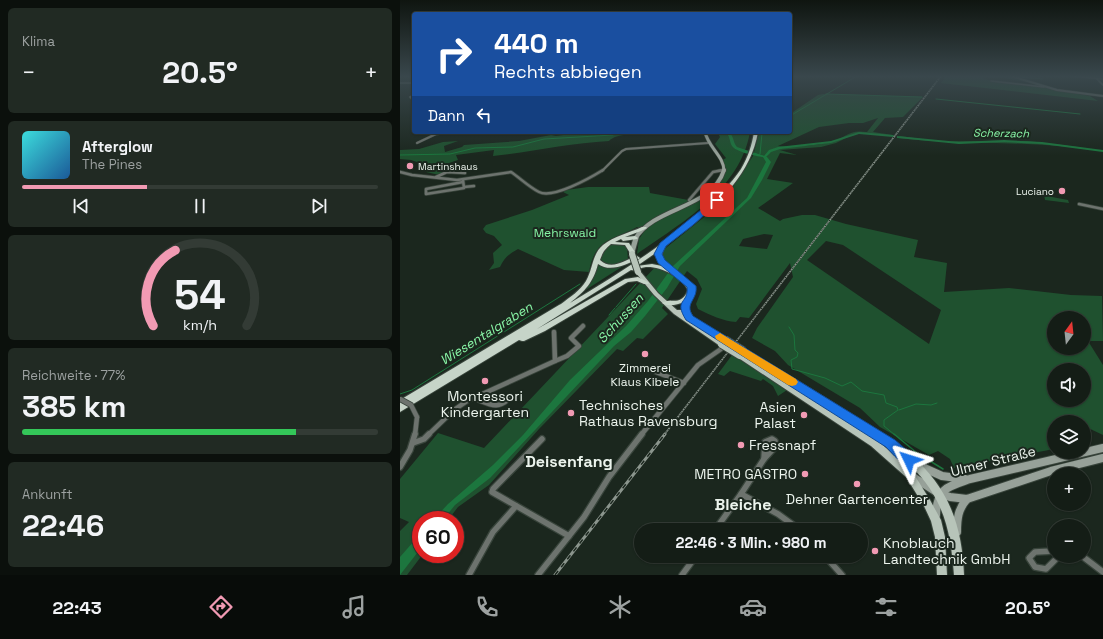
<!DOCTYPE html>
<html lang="de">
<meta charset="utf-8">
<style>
:root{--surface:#141d16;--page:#212a23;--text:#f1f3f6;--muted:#9da2a1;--line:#333b35;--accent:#f19ab3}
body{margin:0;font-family:"Space Grotesk",sans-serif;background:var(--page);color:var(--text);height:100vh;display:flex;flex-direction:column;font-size:15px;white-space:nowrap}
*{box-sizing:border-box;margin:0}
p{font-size:13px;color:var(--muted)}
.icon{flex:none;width:22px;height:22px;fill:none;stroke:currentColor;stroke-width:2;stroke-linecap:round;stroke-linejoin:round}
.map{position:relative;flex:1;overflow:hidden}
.side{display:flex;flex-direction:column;gap:8px;padding:8px;background:#0b100c;width:400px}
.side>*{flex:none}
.banner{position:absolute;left:12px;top:12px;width:380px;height:122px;border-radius:4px;box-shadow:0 1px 3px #0004,0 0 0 1px var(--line);background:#1a4fa0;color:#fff;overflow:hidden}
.needle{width:26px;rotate:15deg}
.fabs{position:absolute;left:647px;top:311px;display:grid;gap:8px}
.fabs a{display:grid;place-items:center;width:44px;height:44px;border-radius:50%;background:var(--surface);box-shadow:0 1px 3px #0004,0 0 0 1px var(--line);font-size:20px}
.speed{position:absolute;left:12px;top:511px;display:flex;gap:8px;font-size:20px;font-weight:700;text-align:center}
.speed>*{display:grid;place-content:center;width:52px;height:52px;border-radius:50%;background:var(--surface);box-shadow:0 1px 3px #0004,0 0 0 1px var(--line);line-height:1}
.speed .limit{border:6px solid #d22;background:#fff;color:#111}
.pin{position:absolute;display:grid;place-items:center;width:34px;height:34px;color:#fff;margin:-17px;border-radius:8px;box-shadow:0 2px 6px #0006}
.me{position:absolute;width:44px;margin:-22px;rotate:311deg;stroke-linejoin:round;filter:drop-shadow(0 0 3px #0008)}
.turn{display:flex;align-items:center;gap:14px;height:84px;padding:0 16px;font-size:18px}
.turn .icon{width:52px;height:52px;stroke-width:2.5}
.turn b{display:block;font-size:28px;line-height:34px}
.then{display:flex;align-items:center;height:38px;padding:0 16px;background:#0003;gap:8px;font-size:15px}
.big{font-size:30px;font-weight:700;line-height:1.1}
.side .tile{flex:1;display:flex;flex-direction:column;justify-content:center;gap:6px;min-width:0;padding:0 14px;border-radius:6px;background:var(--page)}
.side .dial{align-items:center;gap:0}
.dial svg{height:104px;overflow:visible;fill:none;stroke:var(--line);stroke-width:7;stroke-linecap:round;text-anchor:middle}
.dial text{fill:var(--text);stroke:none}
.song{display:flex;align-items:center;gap:12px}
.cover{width:48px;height:48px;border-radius:6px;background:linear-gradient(135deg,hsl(180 70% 55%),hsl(210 70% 35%))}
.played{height:4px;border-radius:2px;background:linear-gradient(90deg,var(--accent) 35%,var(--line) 35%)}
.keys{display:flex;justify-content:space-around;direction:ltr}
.heat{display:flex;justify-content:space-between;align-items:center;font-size:22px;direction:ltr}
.charge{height:6px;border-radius:3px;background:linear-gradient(90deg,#34c759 77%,var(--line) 0)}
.trip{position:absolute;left:234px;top:523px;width:234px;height:40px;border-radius:20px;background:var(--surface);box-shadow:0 1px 3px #0004,0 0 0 1px var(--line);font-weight:700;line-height:40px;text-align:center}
.tab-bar{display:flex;height:64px;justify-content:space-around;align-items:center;background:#080c09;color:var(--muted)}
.tab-bar .icon{width:28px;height:28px}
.tab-bar .current{color:var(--accent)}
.tab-bar b{font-size:18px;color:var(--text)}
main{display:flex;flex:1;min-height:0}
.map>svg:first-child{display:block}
.green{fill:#1f512f;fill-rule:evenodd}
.water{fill:#1c763e}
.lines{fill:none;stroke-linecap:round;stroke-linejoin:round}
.stream-far1{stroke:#1c763e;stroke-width:1}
.stream{stroke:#1c763e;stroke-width:1.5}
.river{fill:#1c763e;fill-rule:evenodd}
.minor-far4-casing{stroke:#38443b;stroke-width:2.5}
.minor-far3-casing{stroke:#38443b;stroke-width:3}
.minor-far2-casing{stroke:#38443b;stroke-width:4}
.minor-far1-casing{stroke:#38443b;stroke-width:6}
.minor-casing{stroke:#38443b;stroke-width:8}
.tertiary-casing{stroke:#38443b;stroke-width:3}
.secondary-far3-casing{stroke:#38443b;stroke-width:4}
.secondary-far2-casing{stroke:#38443b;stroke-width:5.5}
.secondary-far1-casing{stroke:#38443b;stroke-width:7}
.secondary-casing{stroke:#38443b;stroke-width:10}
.primary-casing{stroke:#38443b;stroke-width:2}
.trunk-casing{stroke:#38443b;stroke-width:2}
.minor-far4{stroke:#6d736e;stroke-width:1.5}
.minor-far3{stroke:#6d736e;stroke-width:2}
.minor-far2{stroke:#6d736e;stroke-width:2.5}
.minor-far1{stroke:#6d736e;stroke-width:4.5}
.minor{stroke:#6d736e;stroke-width:5.5}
.tertiary{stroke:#6d736e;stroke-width:2}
.secondary-far3{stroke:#97a199;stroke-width:3}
.secondary-far2{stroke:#97a199;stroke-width:4}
.secondary-far1{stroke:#97a199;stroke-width:5}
.secondary{stroke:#97a199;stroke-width:8}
.primary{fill:#b7c4b9;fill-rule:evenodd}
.trunk{fill:#c6d4c8;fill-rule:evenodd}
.rail-far1-casing{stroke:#8b958d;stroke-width:1.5}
.rail-casing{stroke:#8b958d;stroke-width:3}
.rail-far1{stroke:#1b271e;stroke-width:1;stroke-dasharray:1.5;stroke-linecap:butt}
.rail{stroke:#1b271e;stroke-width:1.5;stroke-dasharray:5;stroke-linecap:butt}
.minor-bridge-casing{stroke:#38443b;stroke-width:6;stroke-linecap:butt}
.primary-bridge-far1-casing{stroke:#38443b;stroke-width:8;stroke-linecap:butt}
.primary-bridge-casing{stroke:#38443b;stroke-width:10;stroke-linecap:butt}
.minor-bridge{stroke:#6d736e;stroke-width:4.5}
.primary-bridge-far1{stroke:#b7c4b9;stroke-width:6}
.primary-bridge{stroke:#b7c4b9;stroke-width:8}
.route{fill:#1a73e8;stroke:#114b97}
.slow{fill:#f59e0b}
.poi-dot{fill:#f19ab3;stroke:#1b271e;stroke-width:1.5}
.labels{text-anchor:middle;stroke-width:4;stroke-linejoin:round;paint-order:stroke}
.far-poi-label{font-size:10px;fill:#ecf4ed;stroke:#1b271e;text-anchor:start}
.far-water-label{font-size:11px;font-style:italic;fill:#8af8a8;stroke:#1b271e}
.park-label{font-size:12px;fill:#85f3a3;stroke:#1b271e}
.poi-label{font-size:12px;fill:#ecf4ed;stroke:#1b271e}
.water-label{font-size:13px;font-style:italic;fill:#8af8a8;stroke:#1b271e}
.near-poi-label{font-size:14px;fill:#ecf4ed;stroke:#1b271e;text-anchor:start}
.near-street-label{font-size:14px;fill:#ecf4ed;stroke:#1b271e}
.near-neighbourhood-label{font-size:16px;font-weight:bold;fill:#ecf4ed;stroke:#1b271e}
</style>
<main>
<section class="side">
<div class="tile"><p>Klima</p>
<div class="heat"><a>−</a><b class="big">20.5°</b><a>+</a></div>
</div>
<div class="tile">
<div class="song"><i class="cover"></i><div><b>Afterglow</b><p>The Pines</p></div></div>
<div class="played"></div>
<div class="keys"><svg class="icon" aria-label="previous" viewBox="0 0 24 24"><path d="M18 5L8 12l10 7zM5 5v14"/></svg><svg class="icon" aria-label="pause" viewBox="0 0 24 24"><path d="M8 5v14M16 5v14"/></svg><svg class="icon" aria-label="next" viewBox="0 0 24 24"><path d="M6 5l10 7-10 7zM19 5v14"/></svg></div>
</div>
<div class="tile dial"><svg viewBox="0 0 100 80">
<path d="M14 69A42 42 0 1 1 86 69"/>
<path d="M14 69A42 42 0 0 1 31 11" stroke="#f19ab3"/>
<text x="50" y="56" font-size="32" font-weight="700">54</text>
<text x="50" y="72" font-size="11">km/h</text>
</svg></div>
<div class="tile"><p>Reichweite · 77%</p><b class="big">385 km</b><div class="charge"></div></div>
<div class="tile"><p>Ankunft</p><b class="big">22:46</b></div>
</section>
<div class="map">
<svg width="703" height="575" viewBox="0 0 703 575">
<rect width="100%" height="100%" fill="#1b271e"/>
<g class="green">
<path d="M 546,76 L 614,76 L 640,78 L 613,77 L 627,82 L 597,77 L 597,78 L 584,77 L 583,78 L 593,82 L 646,88 L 690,96 L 698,101 L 541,83 Z"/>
<path d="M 423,94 L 523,97 L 503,117 L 485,118 L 473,132 L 493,135 L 491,136 L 459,133 L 450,136 L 436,143 L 421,147 L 380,150 L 397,155 L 380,153 L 367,179 L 393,183 L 358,208 L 380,221 L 383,219 L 402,215 L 415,215 L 446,224 L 518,240 L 514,257 L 547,263 L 544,292 L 609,288 L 671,295 L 702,296 L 703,341 L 688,341 L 703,365 L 703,435 L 684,426 L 684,422 L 654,422 L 654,449 L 554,468 L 550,459 L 538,451 L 529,455 L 480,427 L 460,408 L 388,365 L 375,351 L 352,338 L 357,328 L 393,277 L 390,263 L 349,318 L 340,317 L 336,322 C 323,321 310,315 298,309 L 296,304 L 302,289 L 297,279 L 287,271 L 262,308 L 268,314 L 243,339 L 237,338 L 223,351 L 217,349 L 139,429 L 89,485 L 58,507 L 48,520 L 21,520 L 21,554 L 23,554 L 7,575 L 0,575 L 0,531 L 9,522 L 0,518 L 0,479 L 38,433 L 84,448 L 260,262 L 263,258 L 261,254 L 262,251 L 308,214 L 332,188 L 353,156 L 359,133 L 390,132 L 390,114 L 418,95 ZM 478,118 L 467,132 C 448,129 446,138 431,142 C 415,146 395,147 378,146 L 419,127 L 449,123 L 463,123 ZM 364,234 L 373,235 L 367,249 L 339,246 L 343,239 ZM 426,241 L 443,245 L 541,310 L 529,344 L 407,260 ZM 654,318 L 684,318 L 684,348 L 654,348 ZM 654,370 L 684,370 L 684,400 L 654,400 Z"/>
<path d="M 186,132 L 210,133 C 214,135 242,132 250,132 C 239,134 216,133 209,141 C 170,143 132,152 93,156 L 94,150 L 56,155 L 58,160 L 43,165 L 51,170 L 39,175 L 22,171 L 20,163 L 11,160 L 0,159 L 0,150 L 19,149 L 43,142 L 58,141 L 44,146 L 45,152 L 62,147 L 64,145 L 119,141 L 151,135 L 156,136 Z"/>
<path d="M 317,132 L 350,132 C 340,190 281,223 237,254 L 239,239 L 245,230 L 237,227 C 212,241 195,238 189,272 L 164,270 L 118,249 C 109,254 104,258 100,267 L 89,270 L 94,263 L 93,253 L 102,245 L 94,236 L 86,233 L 83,229 L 86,225 L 132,210 L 169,195 L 163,192 L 166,190 L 188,187 L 249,187 L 250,193 L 294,201 L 303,196 L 323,174 L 321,161 L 326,158 L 315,144 L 320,137 Z"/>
<path d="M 500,136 L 536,141 L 628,141 L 678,147 L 703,152 C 635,139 566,146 497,138 Z"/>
<path d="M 643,189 L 650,190 L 652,197 L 668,200 L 669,203 L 645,200 Z"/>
<path d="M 214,244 L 223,244 L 227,246 L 228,260 C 220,265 207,268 200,260 C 202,252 206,246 214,244 Z"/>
<path d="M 196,261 L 208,267 L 223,266 L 184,291 L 193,278 Z"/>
<path d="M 332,355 L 336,356 L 387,390 L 378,396 L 373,386 L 363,379 L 361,381 L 330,371 L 324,376 L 318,374 Z"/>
</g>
<g class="water">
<path d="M 355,153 L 367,157 L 371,162 L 362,180 L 351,198 L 280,266 L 267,288 L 245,316 L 231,332 L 214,346 L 90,478 L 55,505 L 43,520 L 33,520 L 48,504 L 93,465 L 123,435 L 170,380 L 226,326 L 248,301 L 273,266 L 347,198 L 366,162 L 363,157 L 354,154 Z"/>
<path d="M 21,533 L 21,548 L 0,575 L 0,557 Z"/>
</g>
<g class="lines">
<g class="stream-far1">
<path d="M 605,76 L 610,76"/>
<path d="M 618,77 L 643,79"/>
<path d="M 426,94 L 522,97"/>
<path d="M 536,99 L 680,114"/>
<path d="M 390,116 L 457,76"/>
<path d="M 217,134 L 226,132"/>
<path d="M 360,154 L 362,133 L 364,132"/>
<path d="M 0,155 L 50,154 L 75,148 L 113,147 L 144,139 L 213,135"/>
<path d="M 216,307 L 236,284"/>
<path d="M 209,315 L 215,308"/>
<path d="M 389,327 L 394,335 L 395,350 L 398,353 L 397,357 L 391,360 L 392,369 L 425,378 L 442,386 L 451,382 L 462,391 L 484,395 L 486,403 L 497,407 L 498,410 L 484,420 L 484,426 L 495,435"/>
<path d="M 0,394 L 12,390 L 180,284"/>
<path d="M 499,410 L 516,404 L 531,405 L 537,403"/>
</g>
<path class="stream" d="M 494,434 L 517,453 L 543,469"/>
<g class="river">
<path d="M 325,132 L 329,132 C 334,136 333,143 337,147 L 364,156 L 369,150 L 378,147 L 431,141 L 459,132 L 493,135 L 495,136 L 493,137 L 459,134 L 431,143 L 380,149 L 371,152 L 365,158 L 363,157 C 356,156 336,152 332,146 C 329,141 331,137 325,132 Z"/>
<path d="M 497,136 L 559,142 L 604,140 L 642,142 L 703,150 L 703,152 L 642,144 L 604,142 L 559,144 L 498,138 L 497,138 Z"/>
</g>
<g class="minor-far4-casing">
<g id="minor-far4">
<path d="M 672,76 L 703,79"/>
<path d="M 696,78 L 703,85"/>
<path d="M 591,81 L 644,87"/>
<path d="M 0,83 L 14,83"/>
<path d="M 14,95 L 10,97 L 14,101"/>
</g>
</g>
<g class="minor-far3-casing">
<g id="minor-far3">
<path d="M 21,133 L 37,134 L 47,132"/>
<path d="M 107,133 L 109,132"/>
<path d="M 17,143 L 36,134"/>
<path d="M 202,171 L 222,151 L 226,149 L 308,143"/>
<path d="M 317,171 L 324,170"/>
</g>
</g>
<g class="minor-far2-casing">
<g id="minor-far2">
<path d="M 0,172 L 12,175 L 57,180 L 111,172 C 120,178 129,187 139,192 C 153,199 190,178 203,170"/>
<path d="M 36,177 L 47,172 L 65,173"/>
<path d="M 63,180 L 64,188 L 26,194 L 26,189 L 63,182"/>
<path d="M 64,187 L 74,186"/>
<path d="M 289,200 L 313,172 L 323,170"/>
<path d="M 679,204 L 703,209"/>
</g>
</g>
<g class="minor-far1-casing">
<g id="minor-far1">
<path d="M 155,361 L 167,356 L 179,346 L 171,338 L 183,326"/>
<path d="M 243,367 L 284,383"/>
<path d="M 73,398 C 90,404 97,411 111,397"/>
<path d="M 15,435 L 17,417"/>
<path d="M 28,435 L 54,410 L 67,401 L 155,361 L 154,332"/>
<path d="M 241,435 L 298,365 L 321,349"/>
</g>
</g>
<g class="minor-casing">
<g id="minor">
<path d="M 142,439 L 93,489 L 92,492 L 169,536"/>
<path d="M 372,439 L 375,441 L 375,447 L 364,459 L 365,442 Z"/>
<path d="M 13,443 L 24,439 L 29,434"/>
<path d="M 0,467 L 10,450 L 15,434"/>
<path d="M 341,494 L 364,459"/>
<path d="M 315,530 L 341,494 L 378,514 L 400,530"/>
<path d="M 654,551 L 635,552 L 629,558 L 635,567 L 646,569 L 659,556"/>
<path d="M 425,556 L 442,575"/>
<path d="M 682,556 L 703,572"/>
<path d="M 69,575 L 93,532 L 116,506"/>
<path d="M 138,575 L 184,517 L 209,477 L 242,434"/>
<path d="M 282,575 L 296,556"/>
</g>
</g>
<g class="tertiary-casing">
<path id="tertiary" d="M 611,76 L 657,90 L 703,96"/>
</g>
<g class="secondary-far3-casing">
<path id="secondary-far3" d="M 305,132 C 308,147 324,156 324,171"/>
</g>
<g class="secondary-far2-casing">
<path id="secondary-far2" d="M 235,239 C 255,206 312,209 324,170"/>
</g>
<g class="secondary-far1-casing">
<path id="secondary-far1" d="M 232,252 L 236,238"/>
</g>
<g class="secondary-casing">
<g id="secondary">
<path d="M 522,467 L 542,476 L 565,479"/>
<path d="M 513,477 L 538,493 L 550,497 L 567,499 L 651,471 L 703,458"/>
<path d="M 536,515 C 537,488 547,487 570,479 L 703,448"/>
<path d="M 557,532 C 557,519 558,509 567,499"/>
</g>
</g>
<g class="primary-casing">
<g id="primary">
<path d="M 238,270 L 240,271 L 258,293 L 277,310 L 281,310 L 327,338 L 328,340 L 327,342 L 324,342 L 325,344 L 324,346 L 320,346 L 274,314 L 254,295 L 236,273 L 235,272 L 236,271 Z"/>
<path d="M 341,349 L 345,349 C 380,371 415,391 449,413 C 484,435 523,457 543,493 C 558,518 563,547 564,575 L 554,575 C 552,550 549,524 537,501 C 520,465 482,443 450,422 C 430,409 410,397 390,384 L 477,440 L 512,471 L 530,500 L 541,520 L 545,537 L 547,575 L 537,575 L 535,537 L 531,521 L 524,506 L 506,477 L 471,446 L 337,357 L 336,355 L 337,353 L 340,353 L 339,351 Z"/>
</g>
</g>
<g class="trunk-casing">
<path id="trunk" d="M 354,132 L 358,132 C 351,173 321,201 290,227 C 285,231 267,243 264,248 C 262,251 262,256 262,259 L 269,266 L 267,267 C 278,272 289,279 294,290 L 291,297 L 292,298 L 288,308 L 293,318 L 292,319 L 288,319 L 282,308 L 284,302 C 277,305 268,307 262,303 C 272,297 281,307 288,290 C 282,277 260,266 246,267 C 240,268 236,271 231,270 L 137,329 L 225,279 L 238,277 L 248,282 L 249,283 L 248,284 L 244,284 L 237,281 L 228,282 L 145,331 L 124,341 L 122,341 L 119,340 L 0,412 L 0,400 L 159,305 L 161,304 C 170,297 180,291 186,281 C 193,269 192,254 203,245 C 214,236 229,233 242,227 L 246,227 L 247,228 L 241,231 L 225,237 L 235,236 L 238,238 L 237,239 L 223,241 L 221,239 L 215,242 L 229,243 L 235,252 L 234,253 L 230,253 L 225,245 L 211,244 C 204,250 203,252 200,260 C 212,271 224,260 237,256 L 240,258 L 239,259 C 226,264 211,273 198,264 C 193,283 185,291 170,303 C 216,275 264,246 304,209 C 317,197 331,184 341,169 C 348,157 352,145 354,132 ZM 257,252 L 257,259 L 262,266 L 252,264 L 237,266 Z"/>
</g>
<use href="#minor-far4" class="minor-far4"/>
<use href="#minor-far3" class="minor-far3"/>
<use href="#minor-far2" class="minor-far2"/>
<use href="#minor-far1" class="minor-far1"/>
<use href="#minor" class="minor"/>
<use href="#tertiary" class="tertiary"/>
<use href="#secondary-far3" class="secondary-far3"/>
<use href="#secondary-far2" class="secondary-far2"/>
<use href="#secondary-far1" class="secondary-far1"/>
<use href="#secondary" class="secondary"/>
<use href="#primary" class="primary"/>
<use href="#trunk" class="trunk"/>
<g class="rail-far1-casing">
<path id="rail-far1" d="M 264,435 L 541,76"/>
</g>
<g class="rail-casing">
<path id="rail" d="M 155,575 L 265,434"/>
</g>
<use href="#rail-far1" class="rail-far1"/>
<use href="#rail" class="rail"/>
<g class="minor-bridge-casing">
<path id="minor-bridge" d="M 0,399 L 11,405 L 17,417"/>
</g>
<g class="primary-bridge-far1-casing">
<path id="primary-bridge-far1" d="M 232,254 L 238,272"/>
</g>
<g class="primary-bridge-casing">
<g id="primary-bridge">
<path d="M 325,340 L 343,351"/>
<path d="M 322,344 L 340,355"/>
</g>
</g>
<use href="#minor-bridge" class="minor-bridge"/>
<use href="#primary-bridge-far1" class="primary-bridge-far1"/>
<use href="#primary-bridge" class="primary-bridge"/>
</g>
<linearGradient id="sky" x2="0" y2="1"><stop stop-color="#0f1510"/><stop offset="0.49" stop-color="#39474c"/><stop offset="1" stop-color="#39474c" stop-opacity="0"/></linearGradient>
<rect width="703" height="156" fill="url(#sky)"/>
<path class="route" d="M 317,197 L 321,200 L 320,201 L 293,225 L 266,246 L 262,254 L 265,260 L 296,286 C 298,300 284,303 293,316 L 495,440 L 514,456 L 516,460 L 514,464 C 503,468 493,454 486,447 L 286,320 C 273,299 289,304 287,287 L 258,263 L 254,254 L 260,243 Z"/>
<path class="slow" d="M 320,333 L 396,379 L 398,382 L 396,385 L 392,386 L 388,385 L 316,339 L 315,336 Z"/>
<g class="poi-dot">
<circle cx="10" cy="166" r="4"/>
<circle cx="662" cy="191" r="4"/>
<circle cx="245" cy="354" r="4"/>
<circle cx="85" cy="381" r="4"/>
<circle cx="171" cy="413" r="4"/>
<circle cx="404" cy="415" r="4"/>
<circle cx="341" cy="445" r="4"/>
<circle cx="405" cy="474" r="4"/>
<circle cx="457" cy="484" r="4"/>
<circle cx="475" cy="551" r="4"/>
</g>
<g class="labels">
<g class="far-poi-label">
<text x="18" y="170">Martinshaus</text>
<text x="654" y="195" text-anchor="end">Luciano</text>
</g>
<g class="far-water-label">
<text transform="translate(601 133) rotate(1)" y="4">Scherzach</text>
</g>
<g class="park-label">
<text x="165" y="237">Mehrswald</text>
</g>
<g class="poi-label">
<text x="245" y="372">Zimmerei<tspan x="245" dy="14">Klaus Kibele</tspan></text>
</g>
<g class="water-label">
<text transform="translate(220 318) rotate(-48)" y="5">Schussen</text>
<text transform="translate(86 333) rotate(-32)" y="5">Wiesentalgraben</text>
</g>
<g class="near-poi-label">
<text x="85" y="401" text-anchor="middle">Montessori<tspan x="85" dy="16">Kindergarten</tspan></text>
<text x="179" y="410">Technisches<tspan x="179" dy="16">Rathaus Ravensburg</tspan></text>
<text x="396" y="412" text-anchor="end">Asien<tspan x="396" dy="16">Palast</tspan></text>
<text x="349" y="450">Fressnapf</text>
<text x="397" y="479" text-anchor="end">METRO GASTRO</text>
<text x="457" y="504" text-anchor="middle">Dehner Gartencenter</text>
<text x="483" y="548">Knoblauch<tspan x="483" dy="16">Landtechnik GmbH</tspan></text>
</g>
<g class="near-street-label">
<text transform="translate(593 461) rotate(-14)" y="5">Ulmer Straße</text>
</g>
<g class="near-neighbourhood-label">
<text x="169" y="467">Deisenfang</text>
<text x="343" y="510">Bleiche</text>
</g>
</g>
</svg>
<div class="fabs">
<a><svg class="needle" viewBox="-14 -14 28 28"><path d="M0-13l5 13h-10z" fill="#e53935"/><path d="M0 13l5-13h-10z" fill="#9da2a1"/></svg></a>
<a><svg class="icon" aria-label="sound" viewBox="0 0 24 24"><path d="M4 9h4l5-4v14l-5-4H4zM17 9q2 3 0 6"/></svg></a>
<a><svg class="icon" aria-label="layers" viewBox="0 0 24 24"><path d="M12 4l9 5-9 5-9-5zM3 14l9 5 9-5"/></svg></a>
<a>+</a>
<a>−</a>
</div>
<div class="speed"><div class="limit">60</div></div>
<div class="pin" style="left:317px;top:200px;background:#d93025"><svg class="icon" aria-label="arrive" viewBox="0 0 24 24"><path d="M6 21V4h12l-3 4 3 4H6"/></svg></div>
<svg class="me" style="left:509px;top:460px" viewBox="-20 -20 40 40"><path d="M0-17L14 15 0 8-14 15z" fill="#1a73e8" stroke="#fff" stroke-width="4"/></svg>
<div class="trip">22:46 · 3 Min. · 980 m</div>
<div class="banner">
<div class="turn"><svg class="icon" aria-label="right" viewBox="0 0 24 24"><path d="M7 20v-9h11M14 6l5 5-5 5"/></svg><div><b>440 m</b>Rechts abbiegen</div></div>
<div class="then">Dann<svg class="icon" aria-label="left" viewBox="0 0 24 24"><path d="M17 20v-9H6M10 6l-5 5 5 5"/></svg></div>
</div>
</div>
</main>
<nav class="tab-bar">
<b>22:43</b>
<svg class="icon current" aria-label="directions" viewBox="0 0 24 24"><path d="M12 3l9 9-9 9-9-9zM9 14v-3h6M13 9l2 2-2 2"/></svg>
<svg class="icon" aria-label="music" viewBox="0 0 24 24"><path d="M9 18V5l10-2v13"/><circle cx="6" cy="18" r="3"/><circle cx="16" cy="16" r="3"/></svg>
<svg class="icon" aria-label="phone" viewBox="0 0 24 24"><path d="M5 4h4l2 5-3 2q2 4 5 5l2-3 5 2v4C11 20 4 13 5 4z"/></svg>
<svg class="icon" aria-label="climate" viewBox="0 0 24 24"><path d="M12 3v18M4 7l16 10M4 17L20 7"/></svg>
<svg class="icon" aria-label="car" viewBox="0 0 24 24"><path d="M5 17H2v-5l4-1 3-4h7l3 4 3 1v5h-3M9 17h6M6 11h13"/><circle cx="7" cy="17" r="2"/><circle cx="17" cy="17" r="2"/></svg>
<svg class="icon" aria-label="filters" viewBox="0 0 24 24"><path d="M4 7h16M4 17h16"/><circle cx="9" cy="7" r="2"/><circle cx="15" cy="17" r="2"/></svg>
<b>20.5°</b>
</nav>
